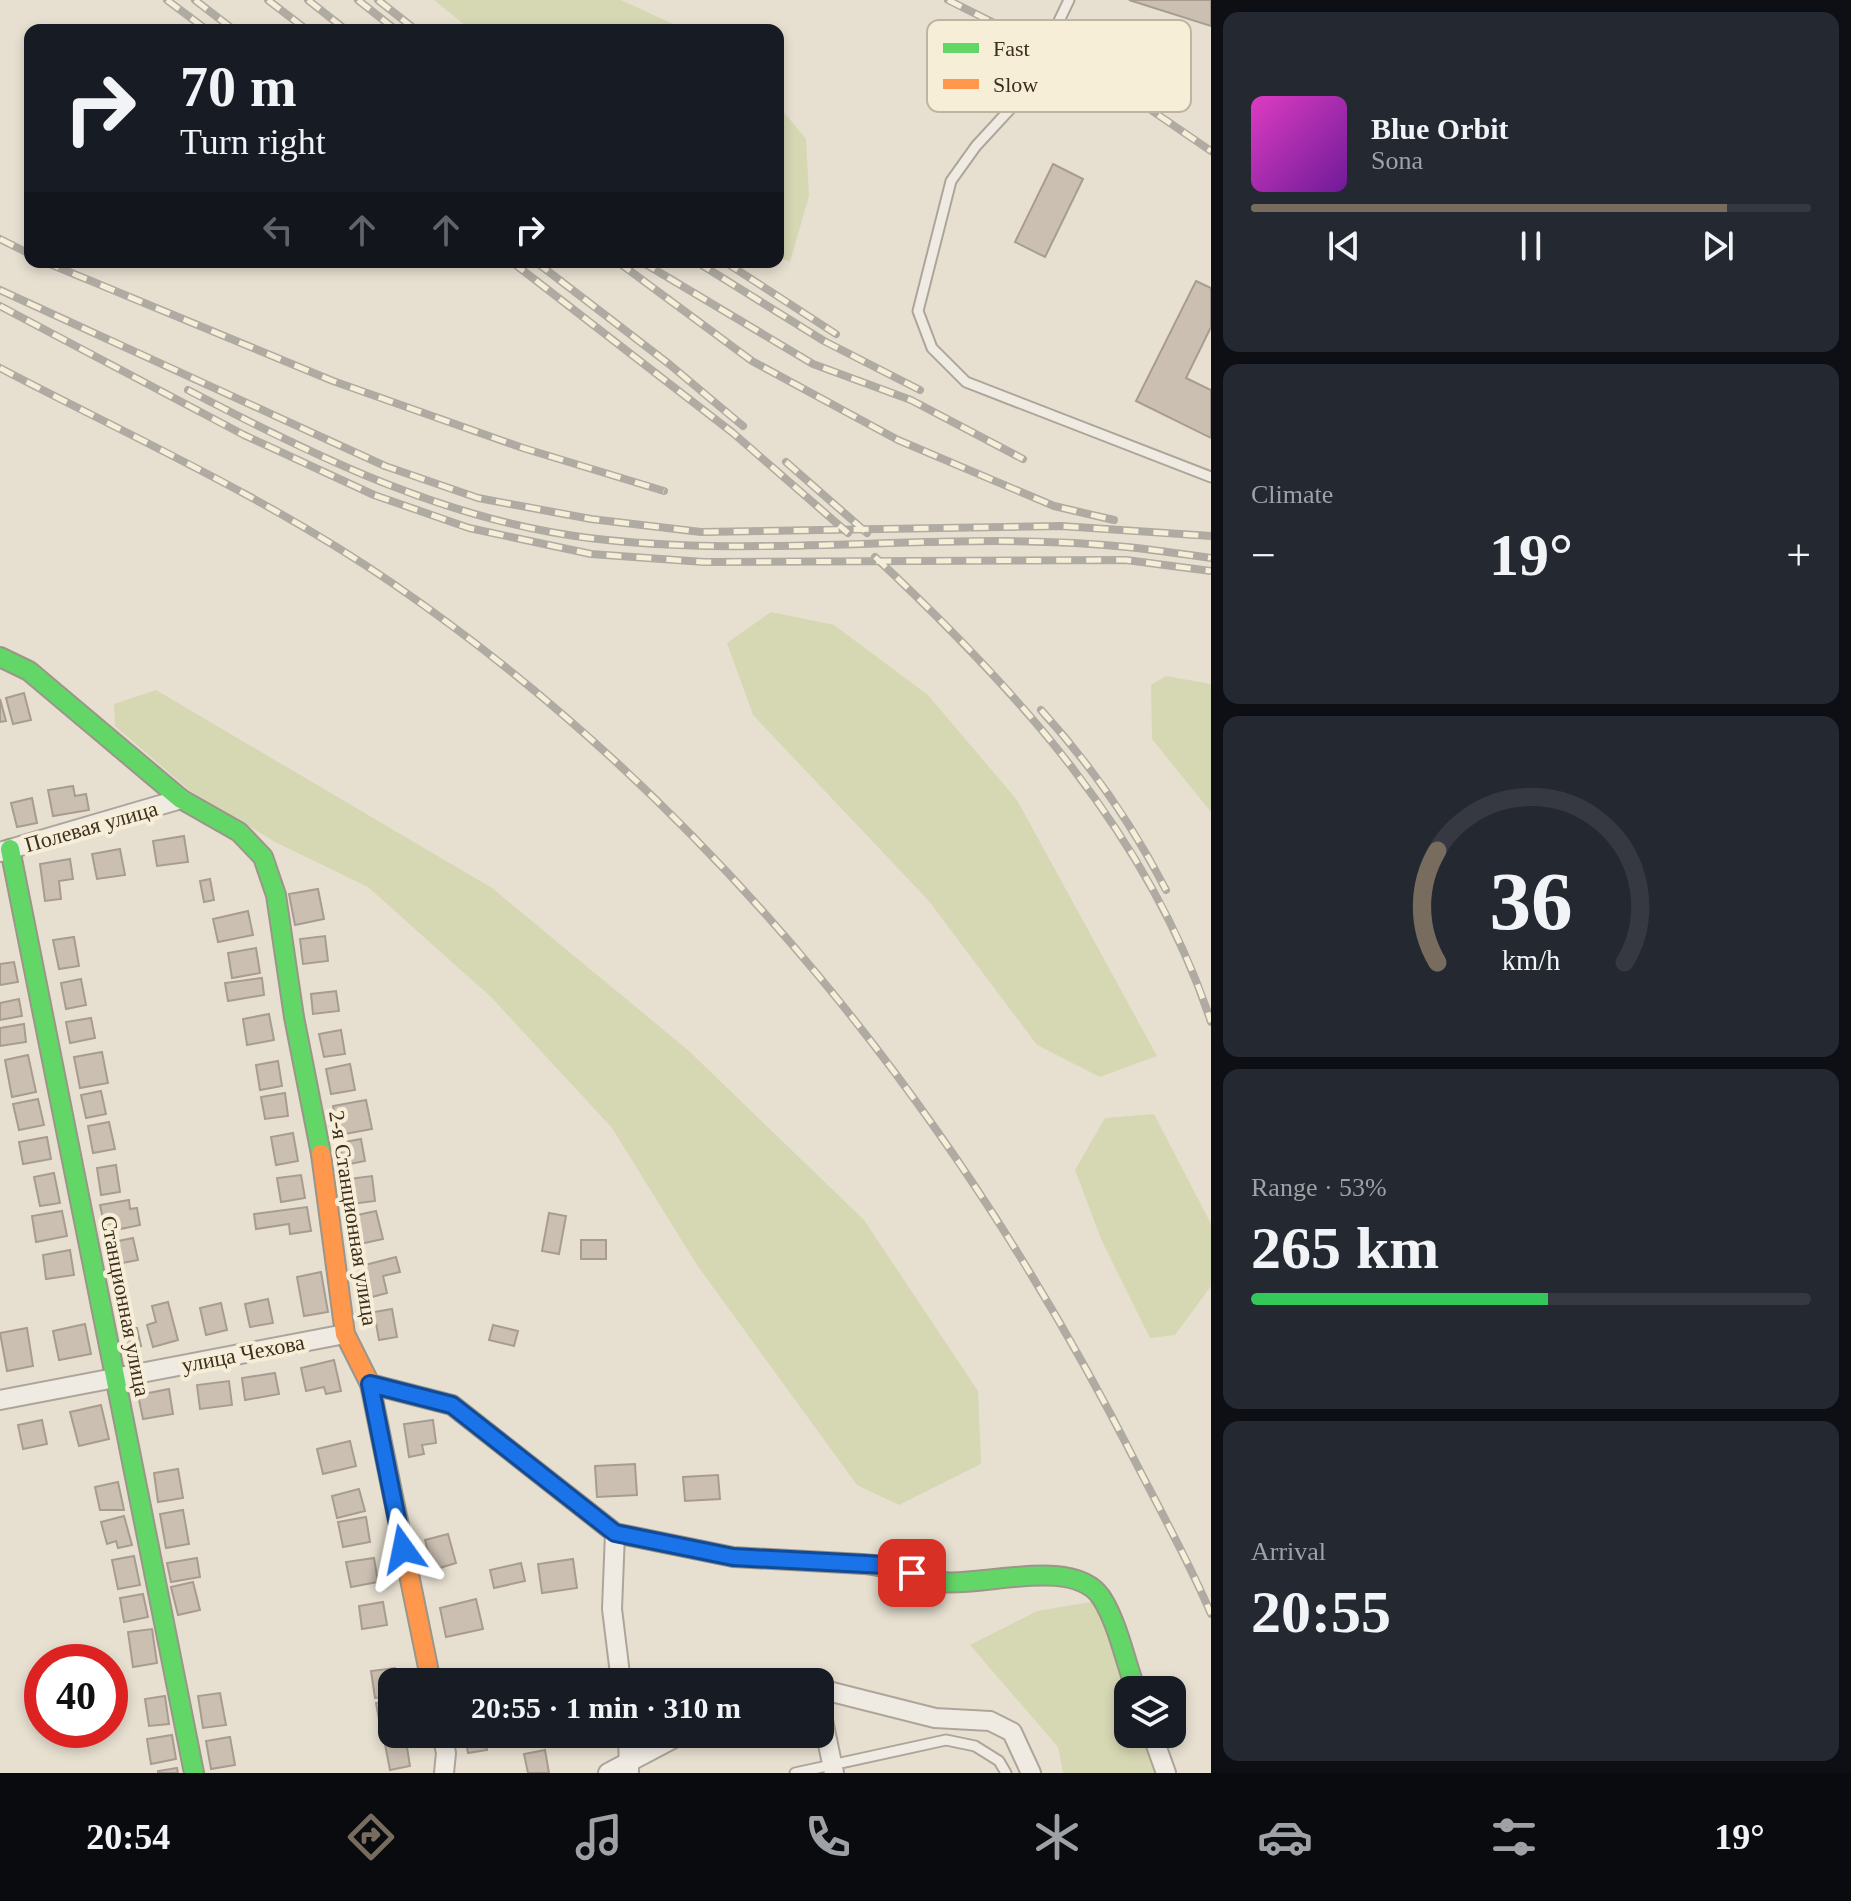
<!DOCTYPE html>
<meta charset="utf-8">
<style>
:root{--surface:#171b24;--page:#242831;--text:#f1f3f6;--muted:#9ea1a6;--line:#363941;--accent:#786c5e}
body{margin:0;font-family:"Times New Roman",serif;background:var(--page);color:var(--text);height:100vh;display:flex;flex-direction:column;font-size:30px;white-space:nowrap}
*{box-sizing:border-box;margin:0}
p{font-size:26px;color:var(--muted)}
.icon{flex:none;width:44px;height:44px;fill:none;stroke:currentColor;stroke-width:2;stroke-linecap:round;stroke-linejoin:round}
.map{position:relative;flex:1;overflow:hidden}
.drawer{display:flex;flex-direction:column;gap:12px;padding:12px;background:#0d0f14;width:640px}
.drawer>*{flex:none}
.guide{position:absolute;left:24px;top:24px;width:760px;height:244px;border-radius:16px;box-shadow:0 4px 12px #0003;background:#171b24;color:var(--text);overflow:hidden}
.controls{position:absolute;left:1114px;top:1676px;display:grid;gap:16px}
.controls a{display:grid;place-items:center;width:72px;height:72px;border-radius:16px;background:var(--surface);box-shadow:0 4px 12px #0003;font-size:40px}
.speed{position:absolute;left:24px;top:1644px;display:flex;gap:16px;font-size:40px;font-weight:700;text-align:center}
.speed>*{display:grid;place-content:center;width:104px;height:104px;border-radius:50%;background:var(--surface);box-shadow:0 4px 12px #0003;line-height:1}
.speed .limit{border:12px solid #d22;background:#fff;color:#111}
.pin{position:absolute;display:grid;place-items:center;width:68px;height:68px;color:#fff;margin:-34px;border-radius:16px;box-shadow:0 4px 12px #0006}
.me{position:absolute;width:88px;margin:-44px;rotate:348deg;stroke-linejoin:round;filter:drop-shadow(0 0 6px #0008)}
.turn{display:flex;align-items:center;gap:28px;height:168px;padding:0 24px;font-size:36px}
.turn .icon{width:104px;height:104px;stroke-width:2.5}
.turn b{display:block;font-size:56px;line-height:68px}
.lanes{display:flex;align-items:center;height:76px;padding:0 24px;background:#0003;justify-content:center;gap:40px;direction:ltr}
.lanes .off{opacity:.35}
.big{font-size:60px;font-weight:800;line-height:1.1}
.drawer .widget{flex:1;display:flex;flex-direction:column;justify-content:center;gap:12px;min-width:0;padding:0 28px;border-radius:16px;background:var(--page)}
.drawer .dial{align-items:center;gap:0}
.dial svg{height:208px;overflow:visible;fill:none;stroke:var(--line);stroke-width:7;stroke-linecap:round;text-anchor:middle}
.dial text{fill:var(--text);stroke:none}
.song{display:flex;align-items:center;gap:24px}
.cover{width:96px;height:96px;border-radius:12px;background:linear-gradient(135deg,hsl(310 70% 55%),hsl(280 70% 35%))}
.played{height:8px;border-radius:4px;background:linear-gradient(90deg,var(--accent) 85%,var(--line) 85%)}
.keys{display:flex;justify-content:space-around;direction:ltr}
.heat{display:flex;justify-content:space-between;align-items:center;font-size:44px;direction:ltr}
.charge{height:12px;border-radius:6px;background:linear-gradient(90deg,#34c759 53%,var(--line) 0)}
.trip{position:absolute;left:378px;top:1668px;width:456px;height:80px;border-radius:16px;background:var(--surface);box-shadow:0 4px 12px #0003;font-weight:800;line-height:80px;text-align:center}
.tabs{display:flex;height:128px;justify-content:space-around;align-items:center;background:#090b0e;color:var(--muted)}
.tabs .icon{width:56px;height:56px}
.tabs .active{color:var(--accent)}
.tabs b{font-size:36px;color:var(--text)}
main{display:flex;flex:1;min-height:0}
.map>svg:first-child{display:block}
.green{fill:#d6d7b3}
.building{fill:#cbbfb2;stroke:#a89c90;stroke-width:2}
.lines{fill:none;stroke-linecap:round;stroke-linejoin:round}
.lane-casing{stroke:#ada599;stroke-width:13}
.street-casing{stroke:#ada599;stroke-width:22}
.fast-casing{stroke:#9c958a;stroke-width:22}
.slow-casing{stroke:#9c958a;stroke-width:22}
.lane{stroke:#efebe3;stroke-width:9}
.street{stroke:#efebe3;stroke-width:18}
.fast{stroke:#63d668;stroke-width:18}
.slow{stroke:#ff974d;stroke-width:18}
.rail-casing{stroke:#afaaa2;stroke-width:8}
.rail{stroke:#f7eed8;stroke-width:5;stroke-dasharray:15;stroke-linecap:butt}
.route-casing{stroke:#114b97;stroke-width:20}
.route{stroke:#1a73e8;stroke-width:14}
.labels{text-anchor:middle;stroke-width:8;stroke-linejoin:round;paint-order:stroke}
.street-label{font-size:22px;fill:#3d2e20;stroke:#f7eed8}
.key{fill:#f7eed8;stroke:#bfb4a1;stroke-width:2}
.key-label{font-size:22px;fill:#3d2e20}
</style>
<main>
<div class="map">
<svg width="1211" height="1773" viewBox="0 0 1211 1773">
<rect width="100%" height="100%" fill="#e7e0d1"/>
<g class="green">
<path d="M 434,0 L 621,0 L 686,30 L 471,30 Z"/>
<path d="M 778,105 L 806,139 L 809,196 L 790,262 L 778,257 Z"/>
<path d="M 771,612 L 834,625 L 928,695 L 1017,800 L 1157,1056 L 1100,1077 L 1037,1045 L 928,900 L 753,715 L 727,643 Z"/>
<path d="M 1166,676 L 1211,684 L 1211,812 L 1152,739 L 1151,685 Z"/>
<path d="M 156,690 L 492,888 L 689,1051 L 864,1220 L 978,1391 L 981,1464 L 899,1505 L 857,1485 L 697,1265 L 612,1128 L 491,997 L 368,887 L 275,842 L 189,790 L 115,726 L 114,704 Z"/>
<path d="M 1154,1114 L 1211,1224 L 1211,1286 L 1175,1335 L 1150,1338 L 1101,1239 L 1075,1170 L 1105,1118 Z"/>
<path d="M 1103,1600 L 1128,1690 L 1128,1734 L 1152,1734 L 1166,1773 L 1063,1773 L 1058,1747 L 970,1645 L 1037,1611 Z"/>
</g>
<g class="building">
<path d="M 1129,0 L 1211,0 L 1211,26 Z"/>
<path d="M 1053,164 L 1083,179 L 1045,257 L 1015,242 Z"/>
<path d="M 1196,281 L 1211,288 L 1211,327 L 1186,378 L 1211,390 L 1211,438 L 1136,401 Z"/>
<path d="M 24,693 L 31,720 L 13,724 L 6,698 Z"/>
<path d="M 0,699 L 6,721 L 0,722 Z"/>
<path d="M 73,786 L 75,796 L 86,794 L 89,810 L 53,816 L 48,790 Z"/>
<path d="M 32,798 L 37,823 L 17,827 L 11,803 Z"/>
<path d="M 184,836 L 188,862 L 157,866 L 153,841 Z"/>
<path d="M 120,849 L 125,875 L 97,879 L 92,854 Z"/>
<path d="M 70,859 L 73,879 L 59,881 L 61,899 L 45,901 L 40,864 Z"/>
<path d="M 210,879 L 214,900 L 204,902 L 200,881 Z"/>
<path d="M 318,889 L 324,919 L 295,925 L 289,894 Z"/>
<path d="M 248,911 L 253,935 L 218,942 L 213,919 Z"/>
<path d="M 325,936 L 328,961 L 303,964 L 300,939 Z"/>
<path d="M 74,937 L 79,966 L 59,969 L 53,940 Z"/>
<path d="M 256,948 L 260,973 L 232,978 L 228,953 Z"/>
<path d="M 14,962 L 18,982 L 0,985 L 0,964 Z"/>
<path d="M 262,978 L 264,995 L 228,1001 L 225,983 Z"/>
<path d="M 81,979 L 86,1005 L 66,1009 L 61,983 Z"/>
<path d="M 336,991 L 339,1011 L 313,1014 L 311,994 Z"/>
<path d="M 19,999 L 22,1016 L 0,1020 L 0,1003 Z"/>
<path d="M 269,1014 L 274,1040 L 247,1045 L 243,1019 Z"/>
<path d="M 91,1018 L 95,1038 L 70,1043 L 66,1022 Z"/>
<path d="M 24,1024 L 26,1042 L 0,1046 L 0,1028 Z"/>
<path d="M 341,1030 L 345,1054 L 324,1057 L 319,1034 Z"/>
<path d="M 102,1052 L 108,1083 L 80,1088 L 74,1057 Z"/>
<path d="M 28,1055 L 36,1092 L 12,1097 L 5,1060 Z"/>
<path d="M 278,1061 L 282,1086 L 260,1090 L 256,1065 Z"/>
<path d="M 350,1064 L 355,1090 L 331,1094 L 326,1069 Z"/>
<path d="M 101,1091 L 106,1114 L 86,1118 L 81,1095 Z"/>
<path d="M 285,1093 L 288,1116 L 265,1119 L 261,1097 Z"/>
<path d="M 38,1099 L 44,1125 L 19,1130 L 13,1104 Z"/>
<path d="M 366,1100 L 372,1129 L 339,1135 L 333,1106 Z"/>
<path d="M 109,1122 L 115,1149 L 93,1153 L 88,1126 Z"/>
<path d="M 293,1133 L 298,1161 L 276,1165 L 271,1137 Z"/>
<path d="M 47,1137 L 51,1159 L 23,1164 L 19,1142 Z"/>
<path d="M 361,1139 L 365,1161 L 344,1165 L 339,1143 Z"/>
<path d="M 116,1165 L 120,1192 L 101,1195 L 97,1168 Z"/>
<path d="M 54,1173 L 60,1203 L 40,1206 L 34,1177 Z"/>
<path d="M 301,1175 L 305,1198 L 281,1202 L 277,1178 Z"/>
<path d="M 372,1176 L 375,1201 L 352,1204 L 348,1179 Z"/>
<path d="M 129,1200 L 130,1209 L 137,1208 L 140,1225 L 106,1232 L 100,1205 Z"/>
<path d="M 307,1207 L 311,1231 L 290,1234 L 289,1224 L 256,1229 L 254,1214 Z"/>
<path d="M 62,1211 L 67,1236 L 36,1242 L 32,1216 Z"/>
<path d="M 376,1211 L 383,1239 L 360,1244 L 353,1216 Z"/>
<path d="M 549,1213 L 566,1216 L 559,1254 L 542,1251 Z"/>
<path d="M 133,1238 L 138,1260 L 112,1265 L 108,1243 Z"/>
<rect x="581" y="1240" width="25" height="19"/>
<path d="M 70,1250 L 74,1275 L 46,1279 L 43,1255 Z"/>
<path d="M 396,1257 L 400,1272 L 383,1276 L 387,1293 L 372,1297 L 365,1265 Z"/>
<path d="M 321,1272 L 328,1312 L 304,1316 L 297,1277 Z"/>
<path d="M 268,1299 L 273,1323 L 250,1327 L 245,1304 Z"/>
<path d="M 168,1302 L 178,1340 L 153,1347 L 147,1325 L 156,1322 L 152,1306 Z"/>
<path d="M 221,1303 L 227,1330 L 206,1335 L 200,1308 Z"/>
<path d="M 392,1309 L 397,1337 L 379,1340 L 374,1312 Z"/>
<path d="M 85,1324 L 91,1354 L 59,1360 L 53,1331 Z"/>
<path d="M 493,1325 L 518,1331 L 514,1346 L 489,1340 Z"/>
<path d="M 27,1328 L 33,1366 L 7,1371 L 0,1333 Z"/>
<path d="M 137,1328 L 141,1346 L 126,1349 L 123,1331 Z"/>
<path d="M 334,1360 L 341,1391 L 326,1394 L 324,1387 L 306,1391 L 301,1368 Z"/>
<path d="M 275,1373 L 279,1394 L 245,1400 L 242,1378 Z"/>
<path d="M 229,1381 L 232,1405 L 200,1409 L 197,1385 Z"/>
<path d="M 169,1389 L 173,1414 L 143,1419 L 138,1395 Z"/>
<path d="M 101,1405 L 109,1439 L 79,1446 L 70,1412 Z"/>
<path d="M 42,1420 L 47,1444 L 23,1449 L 18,1425 Z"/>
<path d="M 433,1420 L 436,1443 L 422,1445 L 424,1454 L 409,1457 L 404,1424 Z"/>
<path d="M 350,1441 L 356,1466 L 323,1474 L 317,1449 Z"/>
<path d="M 635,1464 L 637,1495 L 597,1497 L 595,1466 Z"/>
<path d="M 178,1469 L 183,1498 L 158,1502 L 154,1473 Z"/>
<path d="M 718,1475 L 720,1499 L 685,1501 L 683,1477 Z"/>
<path d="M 118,1482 L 124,1510 L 100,1510 L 95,1487 Z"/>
<path d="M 359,1489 L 365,1511 L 337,1518 L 332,1496 Z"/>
<path d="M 183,1510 L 189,1544 L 166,1548 L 160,1514 Z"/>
<path d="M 124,1516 L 132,1545 L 118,1548 L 116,1541 L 107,1544 L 101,1522 Z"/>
<path d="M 366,1517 L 370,1542 L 343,1547 L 338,1522 Z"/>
<path d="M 448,1534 L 456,1563 L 433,1570 L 425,1540 Z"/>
<path d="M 134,1556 L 140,1585 L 118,1589 L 112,1560 Z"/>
<path d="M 197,1558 L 200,1577 L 171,1582 L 167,1563 Z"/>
<path d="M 374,1558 L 378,1582 L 351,1587 L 346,1562 Z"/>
<path d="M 573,1559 L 577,1588 L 542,1593 L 538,1564 Z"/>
<path d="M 521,1563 L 525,1581 L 494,1588 L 490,1570 Z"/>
<path d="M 193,1582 L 200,1610 L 178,1615 L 171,1587 Z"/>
<path d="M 143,1594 L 148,1617 L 124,1622 L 120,1598 Z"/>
<path d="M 476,1599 L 483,1629 L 446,1637 L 440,1608 Z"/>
<path d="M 383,1602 L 387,1625 L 362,1629 L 359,1606 Z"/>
<path d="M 152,1629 L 157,1663 L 133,1667 L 128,1632 Z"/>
<path d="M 395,1668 L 397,1682 L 392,1682 L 392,1696 L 375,1698 L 371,1671 Z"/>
<path d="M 220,1693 L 226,1725 L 203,1728 L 198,1696 Z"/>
<path d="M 165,1696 L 169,1724 L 149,1726 L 145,1699 Z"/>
<path d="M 392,1701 L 392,1729 L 381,1731 L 376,1703 Z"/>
<path d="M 484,1734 L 487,1750 L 468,1753 L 465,1736 Z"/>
<path d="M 172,1735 L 176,1759 L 151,1764 L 147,1739 Z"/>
<path d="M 230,1737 L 235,1765 L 211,1769 L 206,1741 Z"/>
<path d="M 406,1741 L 410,1766 L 390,1770 L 385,1744 Z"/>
<path d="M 545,1750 L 549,1773 L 528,1773 L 524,1754 Z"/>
<path d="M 177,1768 L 178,1773 L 158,1773 L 158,1771 Z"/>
</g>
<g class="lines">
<g class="lane-casing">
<g id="lane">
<path d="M 1069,0 L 1024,94 L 976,146 L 951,181 L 918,311 L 932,348 L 966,382 L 1211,477"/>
<path d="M 795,1773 L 946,1740 L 975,1746 L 999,1761 L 1006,1773"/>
</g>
</g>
<g class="street-casing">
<g id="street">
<path d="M 0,852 L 181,799"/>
<path d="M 0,1400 L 345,1334"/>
<path d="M 615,1533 L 612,1609 L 621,1682"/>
<path d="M 820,1689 L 935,1718 L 990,1721 L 1012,1732 L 1031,1773"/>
<path d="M 820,1706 L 834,1773"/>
<path d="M 442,1734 L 446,1753 L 444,1773"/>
<path d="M 628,1734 L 629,1771"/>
<path d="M 1152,1734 L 1166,1773"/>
<path d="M 608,1773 L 682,1734"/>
</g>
</g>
<g class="fast-casing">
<g id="fast">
<path d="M 0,657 L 29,671 L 181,799 L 239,832 L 263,857 L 276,895 L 294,1017 L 321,1154"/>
<path d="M 10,849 L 194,1773"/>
<path d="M 863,1564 C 891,1565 914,1579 941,1582 C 983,1587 1073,1556 1101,1597 C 1118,1623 1125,1661 1136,1690"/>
</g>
</g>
<g class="slow-casing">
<g id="slow">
<path d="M 321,1154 L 345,1334 L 370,1384 L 431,1682"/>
<path d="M 370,1384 L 452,1405 L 615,1533 L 733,1557 L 863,1564"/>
</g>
</g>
<use href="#lane" class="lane"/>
<use href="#street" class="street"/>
<use href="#fast" class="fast"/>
<use href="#slow" class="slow"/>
<g class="rail-casing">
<g id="rail">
<path d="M 167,0 L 207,30"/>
<path d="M 195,0 L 234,30"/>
<path d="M 268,0 L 307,30"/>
<path d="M 308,0 L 346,30"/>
<path d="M 358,0 L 396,30"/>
<path d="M 378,0 L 416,30"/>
<path d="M 948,0 L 1104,78 L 1211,151"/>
<path d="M 0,239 L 30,254"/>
<path d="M 45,262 L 333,381 L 523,448 L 664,491"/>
<path d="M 512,262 L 733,433 L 848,533"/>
<path d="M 536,262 L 669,364 L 743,426"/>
<path d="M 618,262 L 752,361 L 898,440 L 1054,506 L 1114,520"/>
<path d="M 642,262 L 813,364 L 911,400 L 1023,459"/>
<path d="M 697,262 L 824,341 L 920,390"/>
<path d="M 725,262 L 836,334"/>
<path d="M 0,290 L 385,466 L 478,498 L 591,519 L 701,532 L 1061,526 L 1211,536"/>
<path d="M 0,306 L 244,435 L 374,495 L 469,528 L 591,554 L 704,562 L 1126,560 L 1211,571"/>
<path d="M 0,368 C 132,437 268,498 392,583 C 713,803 960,1117 1135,1461 C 1161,1512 1189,1562 1211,1614"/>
<path d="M 188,390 C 314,456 445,520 589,538 C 768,560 948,529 1127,547 C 1155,550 1183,554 1211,558"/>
<path d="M 786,462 L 867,533"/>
<path d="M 875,557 C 1017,690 1149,834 1211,1022"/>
<path d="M 1041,710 C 1091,765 1132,824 1166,890"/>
</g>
</g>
<use href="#rail" class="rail"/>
</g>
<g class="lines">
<g class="route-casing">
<path id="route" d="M 403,1549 L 370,1384 L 452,1405 L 615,1533 L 733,1557 L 884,1565 L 912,1573"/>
</g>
<use href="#route" class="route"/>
</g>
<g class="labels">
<g class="street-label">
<text transform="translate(91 826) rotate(-16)" y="8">Полевая улица</text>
<text transform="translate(354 1218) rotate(81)" y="8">2-я Станционная улица</text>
<text transform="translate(126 1306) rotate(79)" y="8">Станционная улица</text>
<text transform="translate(243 1353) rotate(-11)" y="8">улица Чехова</text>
</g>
</g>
<rect x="927" y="20" width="264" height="92" rx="12" class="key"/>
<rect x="943" y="43" width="36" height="10" fill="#63d668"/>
<rect x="943" y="79" width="36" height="10" fill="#ff974d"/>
<g class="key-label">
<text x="993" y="56">Fast</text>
<text x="993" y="92">Slow</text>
</g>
</svg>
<div class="controls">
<a><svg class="icon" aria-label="layers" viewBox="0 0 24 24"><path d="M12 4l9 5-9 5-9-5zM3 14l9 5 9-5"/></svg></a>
</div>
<div class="speed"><div class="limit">40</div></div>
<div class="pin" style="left:912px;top:1573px;background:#d93025"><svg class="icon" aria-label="arrive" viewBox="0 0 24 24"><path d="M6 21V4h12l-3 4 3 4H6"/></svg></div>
<svg class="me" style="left:403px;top:1549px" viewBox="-20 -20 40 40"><path d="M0-17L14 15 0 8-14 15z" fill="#1a73e8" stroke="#fff" stroke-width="4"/></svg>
<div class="trip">20:55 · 1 min · 310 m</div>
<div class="guide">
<div class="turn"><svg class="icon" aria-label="right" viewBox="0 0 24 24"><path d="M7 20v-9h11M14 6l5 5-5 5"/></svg><div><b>70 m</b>Turn right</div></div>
<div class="lanes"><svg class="icon off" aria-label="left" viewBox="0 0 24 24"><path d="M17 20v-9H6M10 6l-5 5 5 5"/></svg><svg class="icon off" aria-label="ahead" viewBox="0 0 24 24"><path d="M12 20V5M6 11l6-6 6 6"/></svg><svg class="icon off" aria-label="ahead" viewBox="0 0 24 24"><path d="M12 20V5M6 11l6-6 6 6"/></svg><svg class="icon" aria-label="right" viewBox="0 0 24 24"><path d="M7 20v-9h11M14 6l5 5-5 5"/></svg></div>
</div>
</div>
<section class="drawer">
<div class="widget">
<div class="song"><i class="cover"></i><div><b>Blue Orbit</b><p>Sona</p></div></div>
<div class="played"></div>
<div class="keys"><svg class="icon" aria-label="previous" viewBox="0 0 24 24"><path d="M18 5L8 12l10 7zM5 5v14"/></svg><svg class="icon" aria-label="pause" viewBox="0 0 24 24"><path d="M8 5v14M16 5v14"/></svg><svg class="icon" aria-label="next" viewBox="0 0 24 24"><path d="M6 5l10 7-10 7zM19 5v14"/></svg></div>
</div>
<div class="widget"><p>Climate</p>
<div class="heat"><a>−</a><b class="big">19°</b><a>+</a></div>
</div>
<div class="widget dial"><svg viewBox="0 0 100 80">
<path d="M14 69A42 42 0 1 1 86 69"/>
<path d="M14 69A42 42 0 0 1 14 26" stroke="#786c5e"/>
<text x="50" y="56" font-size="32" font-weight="700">36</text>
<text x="50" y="72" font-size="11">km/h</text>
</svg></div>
<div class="widget"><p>Range · 53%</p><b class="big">265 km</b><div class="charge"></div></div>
<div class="widget"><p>Arrival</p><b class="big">20:55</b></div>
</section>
</main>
<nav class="tabs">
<b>20:54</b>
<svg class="icon active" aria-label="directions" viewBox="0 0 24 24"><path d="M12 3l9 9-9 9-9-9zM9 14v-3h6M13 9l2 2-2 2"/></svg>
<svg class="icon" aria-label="music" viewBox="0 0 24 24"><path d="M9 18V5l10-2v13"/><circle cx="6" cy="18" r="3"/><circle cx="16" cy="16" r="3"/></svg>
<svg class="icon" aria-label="phone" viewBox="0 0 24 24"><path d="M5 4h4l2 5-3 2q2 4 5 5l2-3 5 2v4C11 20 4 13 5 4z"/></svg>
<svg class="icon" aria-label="climate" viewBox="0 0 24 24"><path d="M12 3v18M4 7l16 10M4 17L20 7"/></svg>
<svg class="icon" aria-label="car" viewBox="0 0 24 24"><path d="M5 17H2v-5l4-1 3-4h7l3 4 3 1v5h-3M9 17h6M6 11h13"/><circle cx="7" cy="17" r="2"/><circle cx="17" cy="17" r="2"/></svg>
<svg class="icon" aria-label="filters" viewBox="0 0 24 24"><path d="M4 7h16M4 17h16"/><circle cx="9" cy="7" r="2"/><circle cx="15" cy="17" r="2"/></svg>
<b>19°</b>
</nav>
